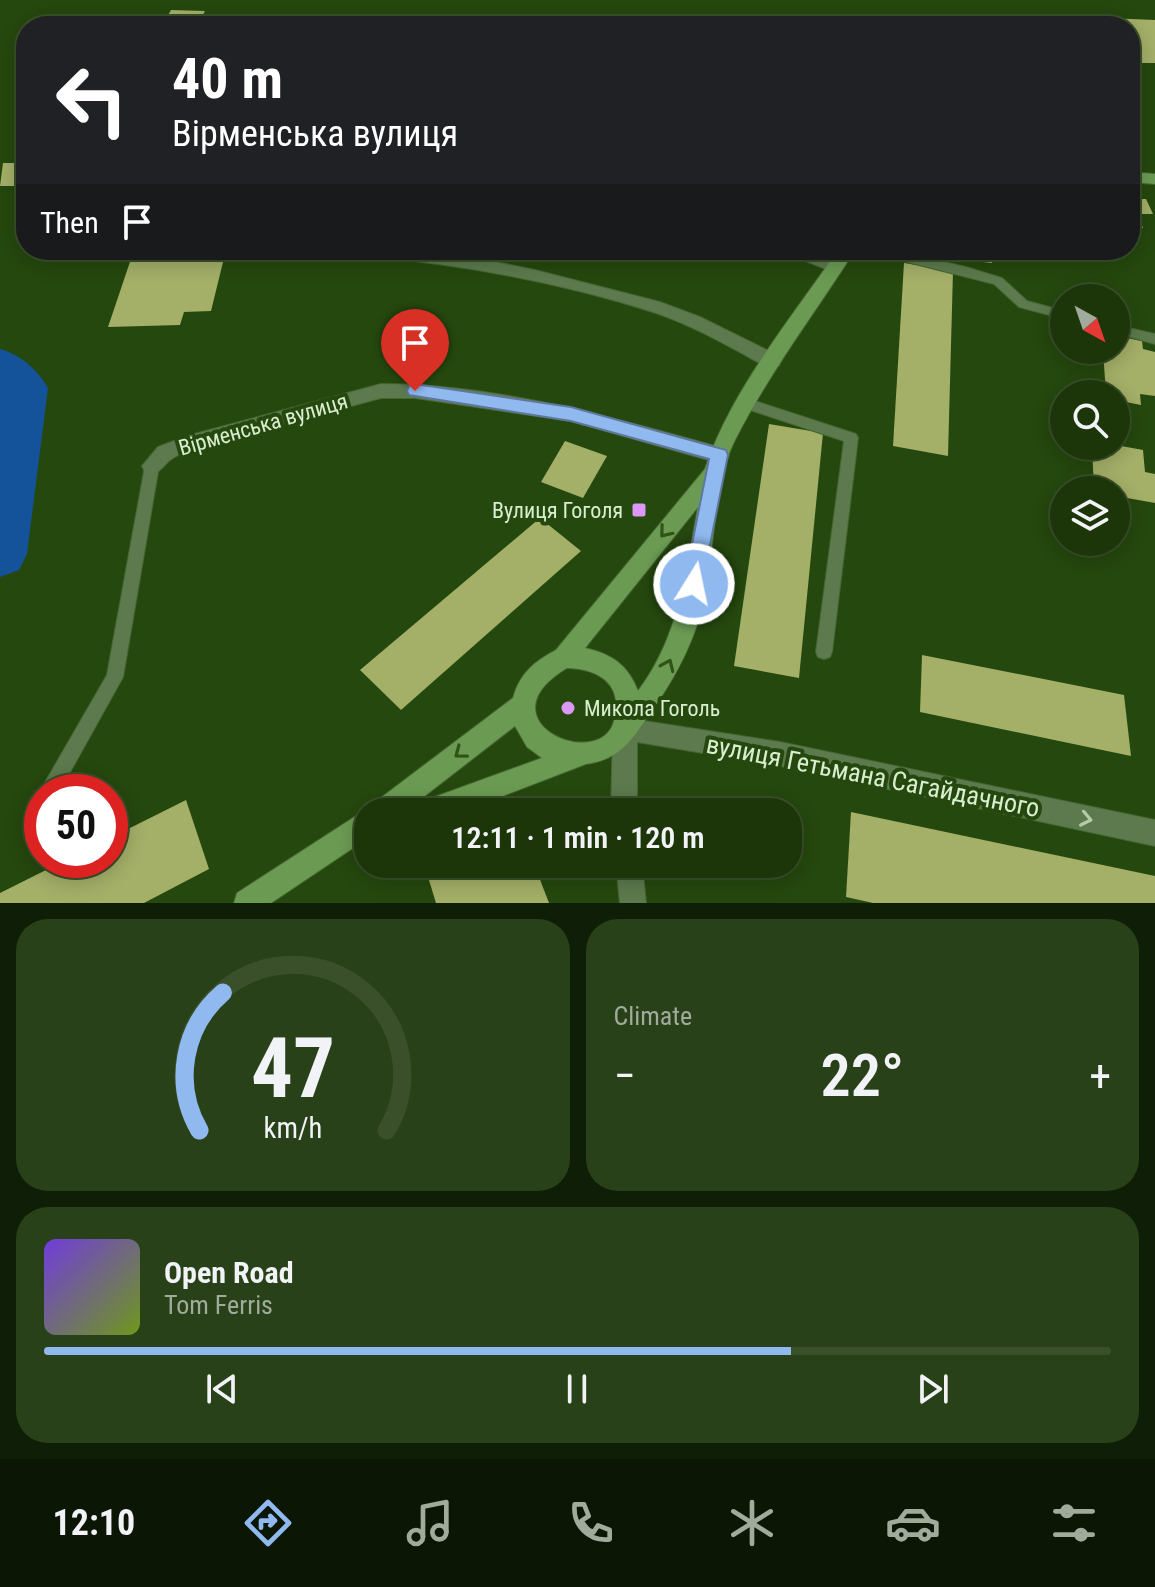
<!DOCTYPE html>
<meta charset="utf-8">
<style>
:root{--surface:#1c360a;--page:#294118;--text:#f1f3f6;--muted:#a0ab9c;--line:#3a502b;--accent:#90b9f0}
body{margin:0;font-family:"Roboto Condensed",sans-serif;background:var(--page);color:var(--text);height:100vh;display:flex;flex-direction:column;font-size:30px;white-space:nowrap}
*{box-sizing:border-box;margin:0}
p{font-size:26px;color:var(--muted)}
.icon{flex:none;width:44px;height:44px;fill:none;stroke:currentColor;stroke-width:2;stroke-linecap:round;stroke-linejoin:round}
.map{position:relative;height:903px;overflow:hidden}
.sheet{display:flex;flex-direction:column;gap:16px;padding:16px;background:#0f1e06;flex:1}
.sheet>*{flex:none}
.hud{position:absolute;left:16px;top:16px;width:1124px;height:244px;border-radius:32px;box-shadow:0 4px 20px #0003,0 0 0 2px var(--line);background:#202124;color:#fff;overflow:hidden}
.needle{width:52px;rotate:140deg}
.controls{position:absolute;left:1050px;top:284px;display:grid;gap:16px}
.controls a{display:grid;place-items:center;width:80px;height:80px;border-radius:50%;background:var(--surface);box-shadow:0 4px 20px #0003,0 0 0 2px var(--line);font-size:40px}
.speed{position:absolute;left:24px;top:774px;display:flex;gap:16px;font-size:40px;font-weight:700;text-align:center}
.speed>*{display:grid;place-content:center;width:104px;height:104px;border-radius:50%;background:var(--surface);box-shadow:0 4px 20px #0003,0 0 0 2px var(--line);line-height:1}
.speed .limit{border:12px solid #d22;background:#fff;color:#111}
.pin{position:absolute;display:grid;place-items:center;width:68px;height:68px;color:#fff;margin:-82px -34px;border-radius:50% 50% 50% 0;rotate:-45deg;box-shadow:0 0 8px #0007}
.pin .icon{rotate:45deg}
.me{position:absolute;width:88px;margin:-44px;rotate:10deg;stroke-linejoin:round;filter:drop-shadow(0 0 6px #0008)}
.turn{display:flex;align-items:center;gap:28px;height:168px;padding:0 24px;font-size:36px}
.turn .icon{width:104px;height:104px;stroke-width:2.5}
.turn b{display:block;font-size:56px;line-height:68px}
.then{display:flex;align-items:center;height:76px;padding:0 24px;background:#0003;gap:16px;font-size:30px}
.big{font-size:60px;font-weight:600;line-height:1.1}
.sheet .card{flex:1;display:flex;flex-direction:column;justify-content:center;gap:12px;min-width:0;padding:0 28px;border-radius:32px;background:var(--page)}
.sheet .dial{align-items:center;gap:0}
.dial svg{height:208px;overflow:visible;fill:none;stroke:var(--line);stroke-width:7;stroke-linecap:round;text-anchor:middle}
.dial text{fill:var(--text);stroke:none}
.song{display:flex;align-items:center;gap:24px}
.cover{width:96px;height:96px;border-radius:12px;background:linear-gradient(135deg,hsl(260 70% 55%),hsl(80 70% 35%))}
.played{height:8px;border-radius:4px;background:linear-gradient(90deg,var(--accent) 70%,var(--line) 70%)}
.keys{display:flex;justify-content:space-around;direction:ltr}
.heat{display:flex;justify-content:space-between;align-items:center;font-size:44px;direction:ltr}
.sheet .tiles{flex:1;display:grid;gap:16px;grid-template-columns:1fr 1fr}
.card:last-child{grid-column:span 2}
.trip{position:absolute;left:354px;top:798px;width:448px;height:80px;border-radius:32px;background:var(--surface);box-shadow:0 4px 20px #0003,0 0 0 2px var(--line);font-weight:600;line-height:80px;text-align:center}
.menu{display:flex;height:128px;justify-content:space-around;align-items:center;background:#0b1604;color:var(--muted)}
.menu .icon{width:56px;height:56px}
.menu .on{color:var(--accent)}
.menu b{font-size:36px;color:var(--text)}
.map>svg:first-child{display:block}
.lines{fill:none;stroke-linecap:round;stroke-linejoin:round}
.river{fill:#14529a;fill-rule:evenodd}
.building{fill:#a4af68}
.service-casing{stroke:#456631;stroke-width:2}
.minor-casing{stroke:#456631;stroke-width:2}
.secondary-casing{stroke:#456631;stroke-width:2}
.service{fill:#5c7a4d;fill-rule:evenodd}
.minor{fill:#5c7a4d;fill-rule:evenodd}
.secondary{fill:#6b9b53;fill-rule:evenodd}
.oneway{stroke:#305418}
.oneway2{stroke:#b4cba8}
.route{fill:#90b9f0;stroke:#5e789c;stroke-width:2}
.poi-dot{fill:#db99f5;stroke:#25480e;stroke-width:3}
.labels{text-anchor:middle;stroke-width:8;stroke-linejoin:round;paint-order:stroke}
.street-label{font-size:22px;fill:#d9eecf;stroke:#25480e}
.poi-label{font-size:22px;fill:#d9eecf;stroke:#25480e;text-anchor:end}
.near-street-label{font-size:26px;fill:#d9eecf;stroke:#25480e}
</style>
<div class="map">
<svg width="1155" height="903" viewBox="0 0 1155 903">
<rect width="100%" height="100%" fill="#25480e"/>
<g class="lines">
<path class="river" d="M 0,349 C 21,355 37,369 48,388 L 27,554 L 19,570 L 0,577 Z"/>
</g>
<g class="building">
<path d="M 171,10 L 205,11 L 197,26 L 162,26 Z"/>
<path d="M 1082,17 L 1155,20 L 1155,63 L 1133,63 L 1135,71 L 1130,71 L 1130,26 L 1083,26 Z"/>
<path d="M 985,22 L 1042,23 L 1042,26 L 986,26 Z"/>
<path d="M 3,163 L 26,163 L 26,186 L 0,186 Z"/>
<path d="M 1130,199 L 1146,199 L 1153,214 L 1137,214 L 1143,228 L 1130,228 Z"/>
<path d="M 134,250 L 226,250 L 211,311 L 184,312 L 180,325 L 108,327 Z"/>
<path d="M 946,250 L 991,250 L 992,263 L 947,258 Z"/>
<path d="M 904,263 L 953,271 L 948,456 L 893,446 Z"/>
<path d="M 1116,336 L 1142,341 L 1143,349 L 1155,352 L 1155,396 L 1140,394 L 1141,405 L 1116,400 L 1116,394 L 1106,394 L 1103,350 L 1116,350 Z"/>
<path d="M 769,424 L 823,433 L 799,678 L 734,666 Z"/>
<path d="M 565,441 L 607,456 L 583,498 L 541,482 Z"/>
<path d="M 1116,445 L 1143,450 L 1145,472 L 1155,474 L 1155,503 L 1116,496 L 1116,490 L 1094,490 L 1092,446 Z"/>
<path d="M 540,518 L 581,551 L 401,710 L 360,670 Z"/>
<path d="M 922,655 L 1124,695 L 1131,756 L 920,712 Z"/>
<path d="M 186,800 L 209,869 L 144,903 L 0,903 L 0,893 L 66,860 L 110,860 L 110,838 Z"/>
<path d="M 851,812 L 1155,876 L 1155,903 L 873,903 L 846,897 Z"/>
<path d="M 431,864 L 534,864 L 549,903 L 436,903 L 425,867 Z"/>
</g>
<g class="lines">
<g class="service-casing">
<g id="service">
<path d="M 783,250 L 800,250 L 839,265 L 841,268 L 839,271 L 831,271 L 785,253 Z"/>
<path d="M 870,250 L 893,250 L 966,267 L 1002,278 L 1027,301 L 1064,311 L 1064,319 L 1019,307 L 994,284 L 872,253 Z"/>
<path d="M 1116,325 L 1155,334 L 1155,344 L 1116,333 Z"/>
<path d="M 746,398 L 856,434 L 858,438 L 832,652 L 830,657 L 824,659 L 818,657 L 816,652 L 844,441 L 741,407 L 739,403 Z"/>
<path d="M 152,460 L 157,462 L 159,466 L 123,677 L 59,792 L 42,792 L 42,818 L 39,819 L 33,816 L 30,810 C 33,803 35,799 42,796 L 40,792 L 43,786 L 107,675 L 145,466 L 147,462 Z"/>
</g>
</g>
<g class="minor-casing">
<g id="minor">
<path d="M 361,250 L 442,251 L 535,270 L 660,302 L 700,317 L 779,356 L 781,361 L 779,366 L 765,366 C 730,347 694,326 656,313 C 563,283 465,265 369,256 Z"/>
<path d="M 381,384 C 496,384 609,417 719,447 L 726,449 L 729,455 L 726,461 L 719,463 L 571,421 L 415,398 L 381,398 L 199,447 C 191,451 181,453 173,458 C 162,465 160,477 145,472 L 142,466 L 158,447 L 187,436 Z"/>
<path d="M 625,718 L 780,742 L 1155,820 L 1155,846 L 780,766 L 637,742 L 637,812 L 611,812 L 613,729 L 616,721 Z"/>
<path d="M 616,864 L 642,864 L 646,903 L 620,903 Z"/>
</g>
</g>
<g class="secondary-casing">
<g id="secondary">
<path d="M 1130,172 L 1155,174 L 1155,184 L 1130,182 Z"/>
<path d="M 838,250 L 855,250 C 815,313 769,373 735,440 C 710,489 716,558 701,612 C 690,652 670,686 646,719 C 630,743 617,760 586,764 L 461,812 L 414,812 L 418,803 L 542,758 L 527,747 L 515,726 L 404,812 L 368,812 L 368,838 L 271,903 L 234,903 L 237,893 L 359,814 L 371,811 L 374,803 L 513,698 C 520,673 534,662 556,650 L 705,469 C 730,392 792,317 838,250 ZM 698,507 C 686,573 679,637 638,691 C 628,665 612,654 585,648 ZM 567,668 C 599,669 624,684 614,721 C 600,773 479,721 567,668 Z"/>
</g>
</g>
<use href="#service" class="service"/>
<use href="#minor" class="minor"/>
<use href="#secondary" class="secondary"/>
</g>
<defs><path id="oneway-chevron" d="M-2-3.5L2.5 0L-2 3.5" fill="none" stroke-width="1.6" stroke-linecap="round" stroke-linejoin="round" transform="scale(2)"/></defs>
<g class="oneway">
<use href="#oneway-chevron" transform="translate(665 532) rotate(129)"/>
<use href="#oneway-chevron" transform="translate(668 665) rotate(-66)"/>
<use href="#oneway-chevron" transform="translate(460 753) rotate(143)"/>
</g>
<use class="oneway2" href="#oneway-chevron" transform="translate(1086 819) rotate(12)"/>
<path class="route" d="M 415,384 L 571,407 L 726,450 L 728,455 L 701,590 L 694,593 L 687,590 L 684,584 L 709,459 L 571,421 L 409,395 L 407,391 L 409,386 Z"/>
<g class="poi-dot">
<rect x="631" y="502" width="16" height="16" rx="4"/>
<circle cx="568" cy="708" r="8"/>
</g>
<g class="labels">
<g class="street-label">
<text transform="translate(263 424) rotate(-16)" y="8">Вірменська вулиця</text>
</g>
<g class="poi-label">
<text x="623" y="518">Вулиця Гоголя</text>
<text x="584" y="716" text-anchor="start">Микола Гоголь</text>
</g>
<g class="near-street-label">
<text transform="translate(873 776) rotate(11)" y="9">вулиця Гетьмана Сагайдачного</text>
</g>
</g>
</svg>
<div class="controls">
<a><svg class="needle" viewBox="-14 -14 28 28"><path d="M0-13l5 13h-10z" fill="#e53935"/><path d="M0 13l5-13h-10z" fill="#a0ab9c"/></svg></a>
<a><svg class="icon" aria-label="search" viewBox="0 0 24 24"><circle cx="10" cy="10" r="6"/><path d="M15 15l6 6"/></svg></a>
<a><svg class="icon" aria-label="layers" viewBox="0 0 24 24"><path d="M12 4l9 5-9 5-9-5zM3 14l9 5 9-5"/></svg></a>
</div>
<div class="speed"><div class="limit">50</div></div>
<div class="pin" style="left:415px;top:391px;background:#d93025"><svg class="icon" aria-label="arrive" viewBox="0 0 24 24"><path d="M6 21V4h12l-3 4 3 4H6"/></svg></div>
<svg class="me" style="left:694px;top:584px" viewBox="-20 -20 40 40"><circle r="17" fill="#90b9f0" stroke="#fff" stroke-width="3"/><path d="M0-11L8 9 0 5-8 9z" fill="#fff"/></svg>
<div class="trip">12:11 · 1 min · 120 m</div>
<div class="hud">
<div class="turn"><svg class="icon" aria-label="left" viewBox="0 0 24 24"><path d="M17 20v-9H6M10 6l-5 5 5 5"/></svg><div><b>40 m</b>Вірменська вулиця</div></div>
<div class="then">Then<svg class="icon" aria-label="arrive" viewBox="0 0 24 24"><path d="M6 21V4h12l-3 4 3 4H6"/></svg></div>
</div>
</div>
<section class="sheet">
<div class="tiles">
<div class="card dial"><svg viewBox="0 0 100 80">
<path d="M14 69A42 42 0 1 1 86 69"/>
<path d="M14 69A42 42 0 0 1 23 16" stroke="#90b9f0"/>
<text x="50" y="56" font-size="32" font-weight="700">47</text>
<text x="50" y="72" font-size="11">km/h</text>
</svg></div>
<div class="card"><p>Climate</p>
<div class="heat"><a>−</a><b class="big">22°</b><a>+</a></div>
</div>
<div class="card">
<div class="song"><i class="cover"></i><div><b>Open Road</b><p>Tom Ferris</p></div></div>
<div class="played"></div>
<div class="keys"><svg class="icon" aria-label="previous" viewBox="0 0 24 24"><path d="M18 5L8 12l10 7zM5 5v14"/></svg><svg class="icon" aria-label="pause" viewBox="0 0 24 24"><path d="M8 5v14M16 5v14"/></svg><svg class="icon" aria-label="next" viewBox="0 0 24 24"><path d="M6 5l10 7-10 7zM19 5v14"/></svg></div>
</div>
</div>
</section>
<nav class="menu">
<b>12:10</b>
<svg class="icon on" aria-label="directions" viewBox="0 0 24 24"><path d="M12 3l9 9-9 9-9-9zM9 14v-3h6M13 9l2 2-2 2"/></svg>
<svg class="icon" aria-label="music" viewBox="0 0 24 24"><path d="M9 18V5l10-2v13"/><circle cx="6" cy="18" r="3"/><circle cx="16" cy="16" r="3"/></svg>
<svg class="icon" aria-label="phone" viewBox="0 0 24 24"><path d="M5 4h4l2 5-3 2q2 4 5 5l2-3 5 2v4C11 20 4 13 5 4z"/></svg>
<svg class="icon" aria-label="climate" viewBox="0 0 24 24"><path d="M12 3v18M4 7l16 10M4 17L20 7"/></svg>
<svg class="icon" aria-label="car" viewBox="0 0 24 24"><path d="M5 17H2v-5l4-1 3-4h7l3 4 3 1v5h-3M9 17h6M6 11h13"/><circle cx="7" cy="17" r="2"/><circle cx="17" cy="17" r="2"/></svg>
<svg class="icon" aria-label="filters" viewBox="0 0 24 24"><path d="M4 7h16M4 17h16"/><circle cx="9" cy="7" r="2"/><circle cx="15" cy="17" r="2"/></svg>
</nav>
